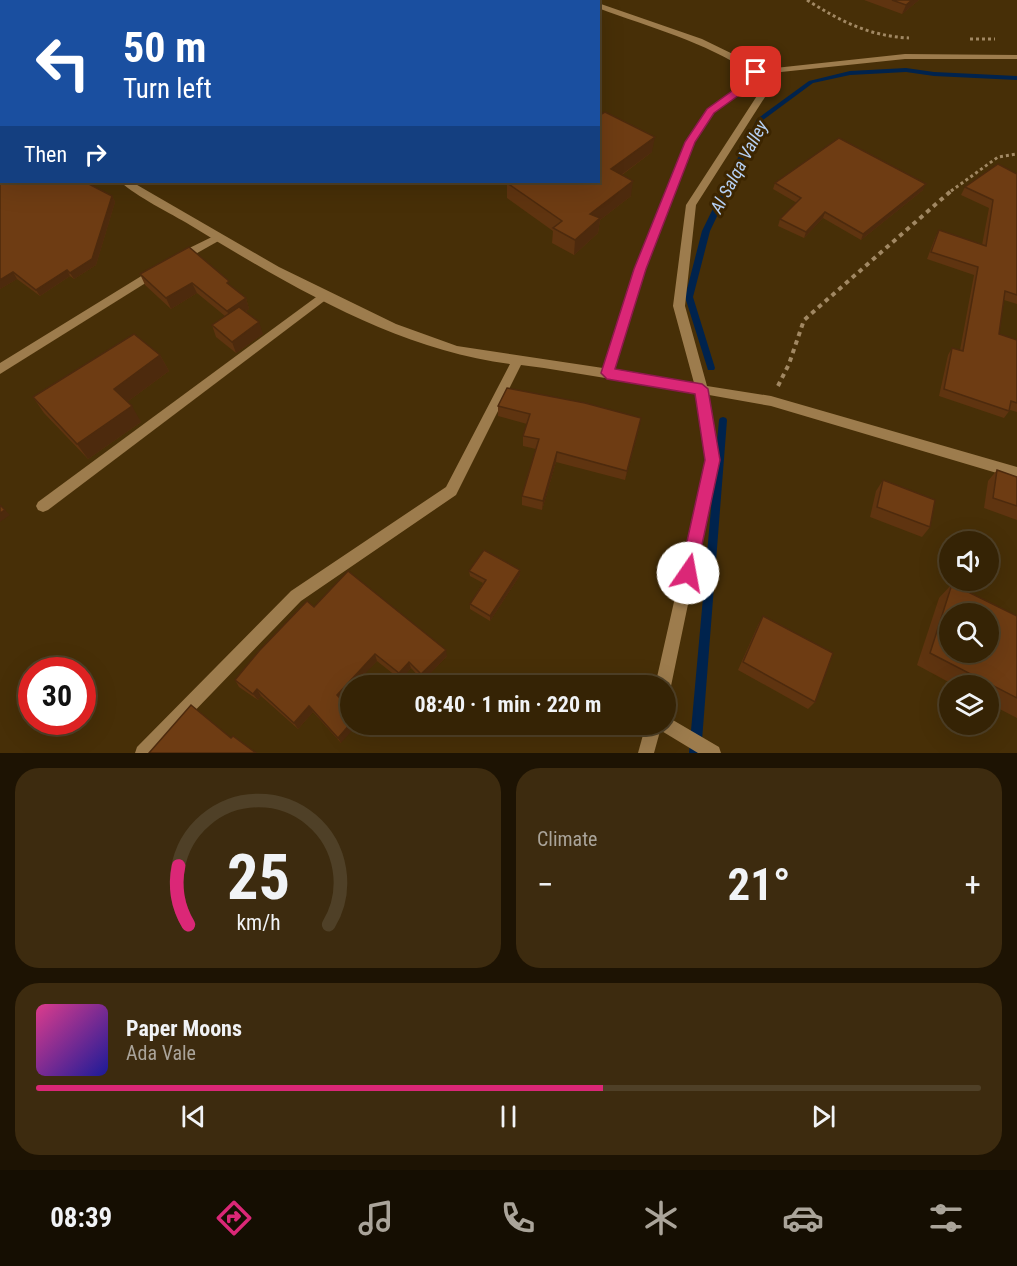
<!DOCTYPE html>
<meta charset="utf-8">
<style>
:root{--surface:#352305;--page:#3d2b0f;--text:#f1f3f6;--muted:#aaa49a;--line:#4f4027;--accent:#db2777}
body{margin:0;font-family:"Roboto Condensed",sans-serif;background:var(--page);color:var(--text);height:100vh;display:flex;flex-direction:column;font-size:22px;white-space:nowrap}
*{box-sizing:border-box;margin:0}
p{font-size:20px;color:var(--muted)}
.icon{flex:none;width:33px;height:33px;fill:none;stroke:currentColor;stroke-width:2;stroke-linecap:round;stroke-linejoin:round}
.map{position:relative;height:753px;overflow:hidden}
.side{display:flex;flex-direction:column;gap:15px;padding:15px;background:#1d1303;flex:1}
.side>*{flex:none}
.guide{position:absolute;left:0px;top:0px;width:600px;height:183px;box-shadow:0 6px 24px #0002,0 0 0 2px var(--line);background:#1a4fa0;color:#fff;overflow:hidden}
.tools{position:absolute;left:939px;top:531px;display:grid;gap:12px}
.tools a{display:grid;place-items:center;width:60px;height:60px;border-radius:50%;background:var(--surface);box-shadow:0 6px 24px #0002,0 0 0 2px var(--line);font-size:30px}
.speed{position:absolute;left:18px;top:657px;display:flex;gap:12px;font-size:30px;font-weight:700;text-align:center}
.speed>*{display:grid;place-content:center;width:78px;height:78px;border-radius:50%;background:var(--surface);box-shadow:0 6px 24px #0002,0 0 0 2px var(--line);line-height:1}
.speed .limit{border:9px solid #d22;background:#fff;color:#111}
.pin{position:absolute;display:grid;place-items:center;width:51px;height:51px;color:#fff;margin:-26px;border-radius:12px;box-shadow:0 3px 9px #0006}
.me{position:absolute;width:66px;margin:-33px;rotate:12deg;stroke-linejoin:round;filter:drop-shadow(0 0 4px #0008)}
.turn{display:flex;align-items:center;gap:21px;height:126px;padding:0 24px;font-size:27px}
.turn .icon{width:78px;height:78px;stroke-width:2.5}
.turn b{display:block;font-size:42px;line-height:51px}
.then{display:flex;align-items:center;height:57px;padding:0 24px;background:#0003;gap:12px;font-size:22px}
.big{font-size:45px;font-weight:700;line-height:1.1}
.side .tile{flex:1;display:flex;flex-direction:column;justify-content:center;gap:9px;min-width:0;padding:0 21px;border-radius:24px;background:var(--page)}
.side .dial{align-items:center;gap:0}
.dial svg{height:156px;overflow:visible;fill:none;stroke:var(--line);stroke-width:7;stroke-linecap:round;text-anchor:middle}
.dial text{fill:var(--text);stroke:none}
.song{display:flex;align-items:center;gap:18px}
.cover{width:72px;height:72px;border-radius:9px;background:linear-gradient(135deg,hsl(330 70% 55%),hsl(240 70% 35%))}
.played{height:6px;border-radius:3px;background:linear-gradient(90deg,var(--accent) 60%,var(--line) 60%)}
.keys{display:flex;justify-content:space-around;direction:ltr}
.heat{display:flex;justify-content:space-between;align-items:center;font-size:33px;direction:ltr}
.side .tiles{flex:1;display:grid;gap:15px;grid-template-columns:1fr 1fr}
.tile:last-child{grid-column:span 2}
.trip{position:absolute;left:340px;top:675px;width:336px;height:60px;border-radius:30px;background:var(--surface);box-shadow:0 6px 24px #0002,0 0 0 2px var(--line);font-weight:700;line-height:60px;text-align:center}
.menu{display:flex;height:96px;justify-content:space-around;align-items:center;background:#150e02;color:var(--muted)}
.menu .icon{width:42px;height:42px}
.menu .active{color:var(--accent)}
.menu b{font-size:27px;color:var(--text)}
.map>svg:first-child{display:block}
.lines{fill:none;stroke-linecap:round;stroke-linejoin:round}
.stream{fill:#00234d;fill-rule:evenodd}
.path-far1{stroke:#a18863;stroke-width:3;stroke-dasharray:3 3;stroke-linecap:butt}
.path{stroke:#a18863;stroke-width:4;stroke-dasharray:4.5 4.5;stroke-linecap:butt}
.service{fill:#9d7c4d;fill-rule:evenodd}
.minor{fill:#9d7c4d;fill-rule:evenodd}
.wall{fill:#5f3410}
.shaded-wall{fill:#4d2a0d}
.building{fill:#6e3c13;stroke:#4d2a0d;stroke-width:1.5;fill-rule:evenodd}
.route{fill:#db2777;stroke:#8e194d;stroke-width:1.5}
.labels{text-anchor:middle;stroke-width:6;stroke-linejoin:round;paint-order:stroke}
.far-water-label{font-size:18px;font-style:italic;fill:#b6d0f3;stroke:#3c2500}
</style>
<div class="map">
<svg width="1017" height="753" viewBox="0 0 1017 753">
<rect width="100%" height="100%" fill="#472f07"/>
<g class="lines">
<g class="stream">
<path d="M 906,68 L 934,72 L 1017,76 L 1017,80 L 934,76 L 906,72 L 850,75 L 813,83 L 763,120 L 710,231 L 693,297 L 715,368 L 714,370 L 708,370 L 685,297 L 702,231 L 757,119 L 809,81 L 850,71 Z"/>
<path d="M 723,417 L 726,418 L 727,420 L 701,753 L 689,753 L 719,420 L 720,418 Z"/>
</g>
<g class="path-far1">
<path d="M 807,0 C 840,21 869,36 909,38"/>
<path d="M 171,2 L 176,0"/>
<path d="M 970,39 L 995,39"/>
<path d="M 951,191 L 998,157 L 1017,154"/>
</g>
<path class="path" d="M 778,386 L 789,364 L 804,320 L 952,190"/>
<g class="service">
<path d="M 218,234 L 223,237 L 222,239 L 183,261 L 175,261 L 174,258 L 175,255 Z"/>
<path d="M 156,267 L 160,268 L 161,271 L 160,274 L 0,374 L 0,363 Z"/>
<path d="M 323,292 L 329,296 L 327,299 L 48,510 L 43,512 L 38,510 L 36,506 L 38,502 Z"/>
<path d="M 666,716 L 719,747 L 721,753 L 698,753 L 660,730 L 658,724 L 666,724 Z"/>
</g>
<g class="minor">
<path d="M 573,0 L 591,2 L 574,2 Z"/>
<path d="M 598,3 L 702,39 L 741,58 L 760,72 L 752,85 L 714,113 L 695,142 L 645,269 L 614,370 L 694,383 L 673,306 L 686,205 L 775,68 L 905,54 L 1017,55 L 1017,59 L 905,59 L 781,72 L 696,205 L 685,306 L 707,386 L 771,396 L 1017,467 L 1017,479 L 771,406 L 709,395 L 718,460 L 671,686 L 666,693 L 666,686 L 655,686 L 706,460 L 697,393 L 544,368 L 521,365 L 456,495 L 301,601 L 154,753 L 135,753 L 137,747 L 291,591 L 446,487 L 510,364 C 396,350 287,284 190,225 C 172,214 135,196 121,182 L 132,182 L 279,267 L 396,324 L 457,346 L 603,368 L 635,269 L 685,142 L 708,109 L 746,81 L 751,73 C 704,41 651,28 598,8 Z"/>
<path d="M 0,109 L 2,110 L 2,116 L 0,115 Z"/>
<path d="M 646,724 L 662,724 L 654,753 L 638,753 Z"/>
</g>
</g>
<g class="wall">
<path d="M 0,0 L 80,0 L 81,2 L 2,2 L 2,27 L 0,26 Z"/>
<path d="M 864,0 L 919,0 L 902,14 Z"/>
<path d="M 652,152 L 622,175 L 631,196 L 600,220 L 598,233 L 574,255 L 552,243 L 553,231 L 507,198 L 507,183 Z"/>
<path d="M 0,163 L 112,196 L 115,202 L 96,265 L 74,279 L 70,276 L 40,296 L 17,279 L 0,289 Z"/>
<path d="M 1017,174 L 1017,304 L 1004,300 L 999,334 L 1017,340 L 1017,412 L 1010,410 L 1004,418 L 939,396 L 948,355 L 952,348 L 960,350 L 974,275 L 927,259 L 935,238 L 939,230 L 982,245 L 989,208 L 961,195 L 965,187 Z"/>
<path d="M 775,183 L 923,190 L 861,240 L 823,218 L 804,238 L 778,226 L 780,219 L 797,203 L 773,189 Z"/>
<path d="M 140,274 L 231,286 L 246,298 L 249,309 L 246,311 L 263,334 L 236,353 L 216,337 L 212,325 L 225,316 L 197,293 L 171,309 L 145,285 Z"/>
<path d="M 160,355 L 169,371 L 127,402 L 141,422 L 88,459 L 44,413 L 33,397 Z"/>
<path d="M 498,406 L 639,428 L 625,480 L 556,462 L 542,510 L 522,505 L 522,496 L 536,449 L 523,446 L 523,436 L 527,424 L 498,416 Z"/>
<path d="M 997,470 L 1017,477 L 1017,520 L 984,508 L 988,481 Z"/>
<path d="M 883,480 L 930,527 L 922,537 L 870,517 L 876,491 Z"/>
<path d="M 520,570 L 520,575 L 490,621 L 470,609 L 470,604 L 483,583 L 470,576 L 469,571 Z"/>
<path d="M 952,584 L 1017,616 L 1017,718 L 988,703 L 988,686 L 956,686 L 917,665 L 939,598 Z"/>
<path d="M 314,607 L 447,656 L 423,681 L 411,668 L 401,680 L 377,661 L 351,686 L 351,689 L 341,700 L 341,743 L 313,712 L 298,729 L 261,696 L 258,700 L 239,687 L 235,680 Z"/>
<path d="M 763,616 L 815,702 L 808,709 L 738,670 L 758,625 Z"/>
</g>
<g class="shaded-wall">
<path d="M 54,0 L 80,0 L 81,2 L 51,2 Z"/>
<path d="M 912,0 L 919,0 L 902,14 L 906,5 Z"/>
<path d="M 655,137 L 652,152 L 609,184 L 611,169 Z"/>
<path d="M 633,181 L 631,196 L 600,220 L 598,233 L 574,255 L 575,240 L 590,214 Z"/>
<path d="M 926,184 L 923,190 L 861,240 L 863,234 Z"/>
<path d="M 112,196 L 115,202 L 96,265 L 74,279 L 70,273 Z"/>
<path d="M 825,212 L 823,218 L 804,238 L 806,232 Z"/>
<path d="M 67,270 L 70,276 L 40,296 L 36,290 Z"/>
<path d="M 13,272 L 17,279 L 0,289 L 0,280 Z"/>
<path d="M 192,283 L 197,293 L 171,309 L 166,298 Z"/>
<path d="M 246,298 L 249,309 L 231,321 L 227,311 Z"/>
<path d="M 259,322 L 263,334 L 236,353 L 232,342 Z"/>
<path d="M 160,355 L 169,371 L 123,405 L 114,389 Z"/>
<path d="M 132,406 L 141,422 L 88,459 L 77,444 Z"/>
<path d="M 641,418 L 639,428 L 625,480 L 627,471 Z"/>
<path d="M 557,452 L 556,462 L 542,510 L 543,501 Z"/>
<path d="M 5,510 L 10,515 L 0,522 L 0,513 Z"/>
<path d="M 520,570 L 520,575 L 490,621 L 490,616 Z"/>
<path d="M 446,650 L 447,656 L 423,681 L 421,674 Z"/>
<path d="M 375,654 L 377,661 L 354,686 L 351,686 L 351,689 L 340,701 L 337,695 Z"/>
<path d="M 409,662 L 411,668 L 401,680 L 399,673 Z"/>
<path d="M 257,689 L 261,696 L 258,700 L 253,694 Z"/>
<path d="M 309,706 L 313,712 L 298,729 L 294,723 Z"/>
<path d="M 351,723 L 351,724 L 358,724 L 341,743 L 338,738 Z"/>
</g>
<g class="building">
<path d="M 0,0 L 54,0 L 51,2 L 2,2 L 2,18 L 0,17 Z"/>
<path d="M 892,0 L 912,0 L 906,5 Z"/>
<path d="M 605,112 L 655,137 L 611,169 L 633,181 L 590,214 L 600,218 L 575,240 L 553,228 L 562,221 L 507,183 L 510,182 L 598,182 L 598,116 Z"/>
<path d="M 839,138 L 926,184 L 863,234 L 825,212 L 806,232 L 780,219 L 801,198 L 775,183 Z"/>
<path d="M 2,162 L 2,182 L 85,182 L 112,196 L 92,259 L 70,273 L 67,270 L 36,290 L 13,272 L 0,280 L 0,163 Z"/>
<path d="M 998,164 L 1017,174 L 1017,295 L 1005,291 L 999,334 L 1017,340 L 1017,403 L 1011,401 L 1009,411 L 944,389 L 952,348 L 963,351 L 978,267 L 931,252 L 939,230 L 986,246 L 993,200 L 965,187 Z"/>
<path d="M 189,247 L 229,281 L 227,283 L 246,298 L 227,311 L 192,283 L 166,298 L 140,274 Z"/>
<path d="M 239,307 L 259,322 L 232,342 L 212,325 Z"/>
<path d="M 134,334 L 160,355 L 114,389 L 132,406 L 77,444 L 33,397 Z"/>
<path d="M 507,388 L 585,403 L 641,418 L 627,471 L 557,452 L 543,501 L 522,496 L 539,439 L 523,436 L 530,414 L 498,406 Z"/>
<path d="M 997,470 L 1017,477 L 1017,506 L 993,498 Z"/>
<path d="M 883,480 L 935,500 L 930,527 L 877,507 Z"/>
<path d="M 0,505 L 5,510 L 0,513 Z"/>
<path d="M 484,550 L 520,570 L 490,616 L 470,604 L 486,580 L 469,571 Z"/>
<path d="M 348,571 L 446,650 L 421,674 L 409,662 L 399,673 L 375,654 L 337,695 L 351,710 L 351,723 L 338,738 L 309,706 L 294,723 L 257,689 L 253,694 L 235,680 L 259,651 L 307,601 L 314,607 Z"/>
<path d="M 952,584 L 1017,616 L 1017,698 L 930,653 ZM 950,614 L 988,614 L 988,652 L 950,652 Z"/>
<path d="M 763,616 L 833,653 L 815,702 L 743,662 Z"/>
<path d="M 191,705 L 231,738 L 233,736 L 256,753 L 149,753 Z"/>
</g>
<path class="route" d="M 753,70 L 761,72 L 753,85 L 714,113 L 695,142 L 646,269 L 615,369 L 702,384 L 708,389 L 720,460 L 696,573 L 693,578 L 688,580 L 682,578 L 680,573 L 705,460 L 695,394 L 607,379 L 601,373 L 634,269 L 685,142 L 707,109 L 746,81 Z"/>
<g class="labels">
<g class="far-water-label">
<text transform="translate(739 167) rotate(-62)" y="6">Al Salqa Valley</text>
</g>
</g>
</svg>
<div class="tools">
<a><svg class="icon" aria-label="sound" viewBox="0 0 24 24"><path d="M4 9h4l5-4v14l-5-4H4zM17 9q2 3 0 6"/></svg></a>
<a><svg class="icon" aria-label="search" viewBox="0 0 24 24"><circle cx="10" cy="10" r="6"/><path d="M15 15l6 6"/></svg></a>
<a><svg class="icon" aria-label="layers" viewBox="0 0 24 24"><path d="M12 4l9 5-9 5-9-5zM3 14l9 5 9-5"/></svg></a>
</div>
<div class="speed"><div class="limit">30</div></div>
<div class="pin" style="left:756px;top:72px;background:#d93025"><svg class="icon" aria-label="arrive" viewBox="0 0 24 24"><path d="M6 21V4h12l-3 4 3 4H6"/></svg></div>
<svg class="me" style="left:688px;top:573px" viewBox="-20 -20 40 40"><circle r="19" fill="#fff"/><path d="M0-13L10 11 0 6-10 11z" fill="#db2777"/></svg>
<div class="trip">08:40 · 1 min · 220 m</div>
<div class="guide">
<div class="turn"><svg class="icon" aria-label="left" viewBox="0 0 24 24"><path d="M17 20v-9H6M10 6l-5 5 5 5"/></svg><div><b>50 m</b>Turn left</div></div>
<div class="then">Then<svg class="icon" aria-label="right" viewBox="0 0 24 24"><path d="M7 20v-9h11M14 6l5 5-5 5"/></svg></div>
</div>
</div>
<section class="side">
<div class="tiles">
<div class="tile dial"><svg viewBox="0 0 100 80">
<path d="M14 69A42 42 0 1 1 86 69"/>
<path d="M14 69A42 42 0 0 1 9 39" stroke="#db2777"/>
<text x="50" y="56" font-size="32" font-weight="700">25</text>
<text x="50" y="72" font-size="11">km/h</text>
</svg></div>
<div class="tile"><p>Climate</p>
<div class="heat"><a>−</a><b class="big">21°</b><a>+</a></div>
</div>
<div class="tile">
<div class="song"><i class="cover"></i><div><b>Paper Moons</b><p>Ada Vale</p></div></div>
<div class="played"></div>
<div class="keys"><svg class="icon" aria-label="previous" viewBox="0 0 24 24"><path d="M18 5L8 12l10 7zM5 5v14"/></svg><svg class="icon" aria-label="pause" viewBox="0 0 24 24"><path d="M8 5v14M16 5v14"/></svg><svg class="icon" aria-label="next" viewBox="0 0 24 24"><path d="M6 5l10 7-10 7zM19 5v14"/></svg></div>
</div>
</div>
</section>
<nav class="menu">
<b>08:39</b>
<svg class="icon active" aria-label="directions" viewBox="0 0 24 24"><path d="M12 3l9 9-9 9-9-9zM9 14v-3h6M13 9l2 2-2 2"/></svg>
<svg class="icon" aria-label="music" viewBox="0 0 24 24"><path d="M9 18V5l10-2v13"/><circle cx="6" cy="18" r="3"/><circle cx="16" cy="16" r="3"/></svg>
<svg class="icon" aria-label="phone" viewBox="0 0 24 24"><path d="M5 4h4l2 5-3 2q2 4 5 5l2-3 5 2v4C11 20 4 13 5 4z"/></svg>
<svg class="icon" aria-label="climate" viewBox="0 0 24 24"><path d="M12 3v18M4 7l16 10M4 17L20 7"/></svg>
<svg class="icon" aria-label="car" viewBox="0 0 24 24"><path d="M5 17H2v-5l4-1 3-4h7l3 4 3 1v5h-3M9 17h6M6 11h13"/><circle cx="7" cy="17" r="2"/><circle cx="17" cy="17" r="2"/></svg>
<svg class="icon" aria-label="filters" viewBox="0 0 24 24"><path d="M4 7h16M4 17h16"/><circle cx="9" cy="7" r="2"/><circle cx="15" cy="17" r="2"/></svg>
</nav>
